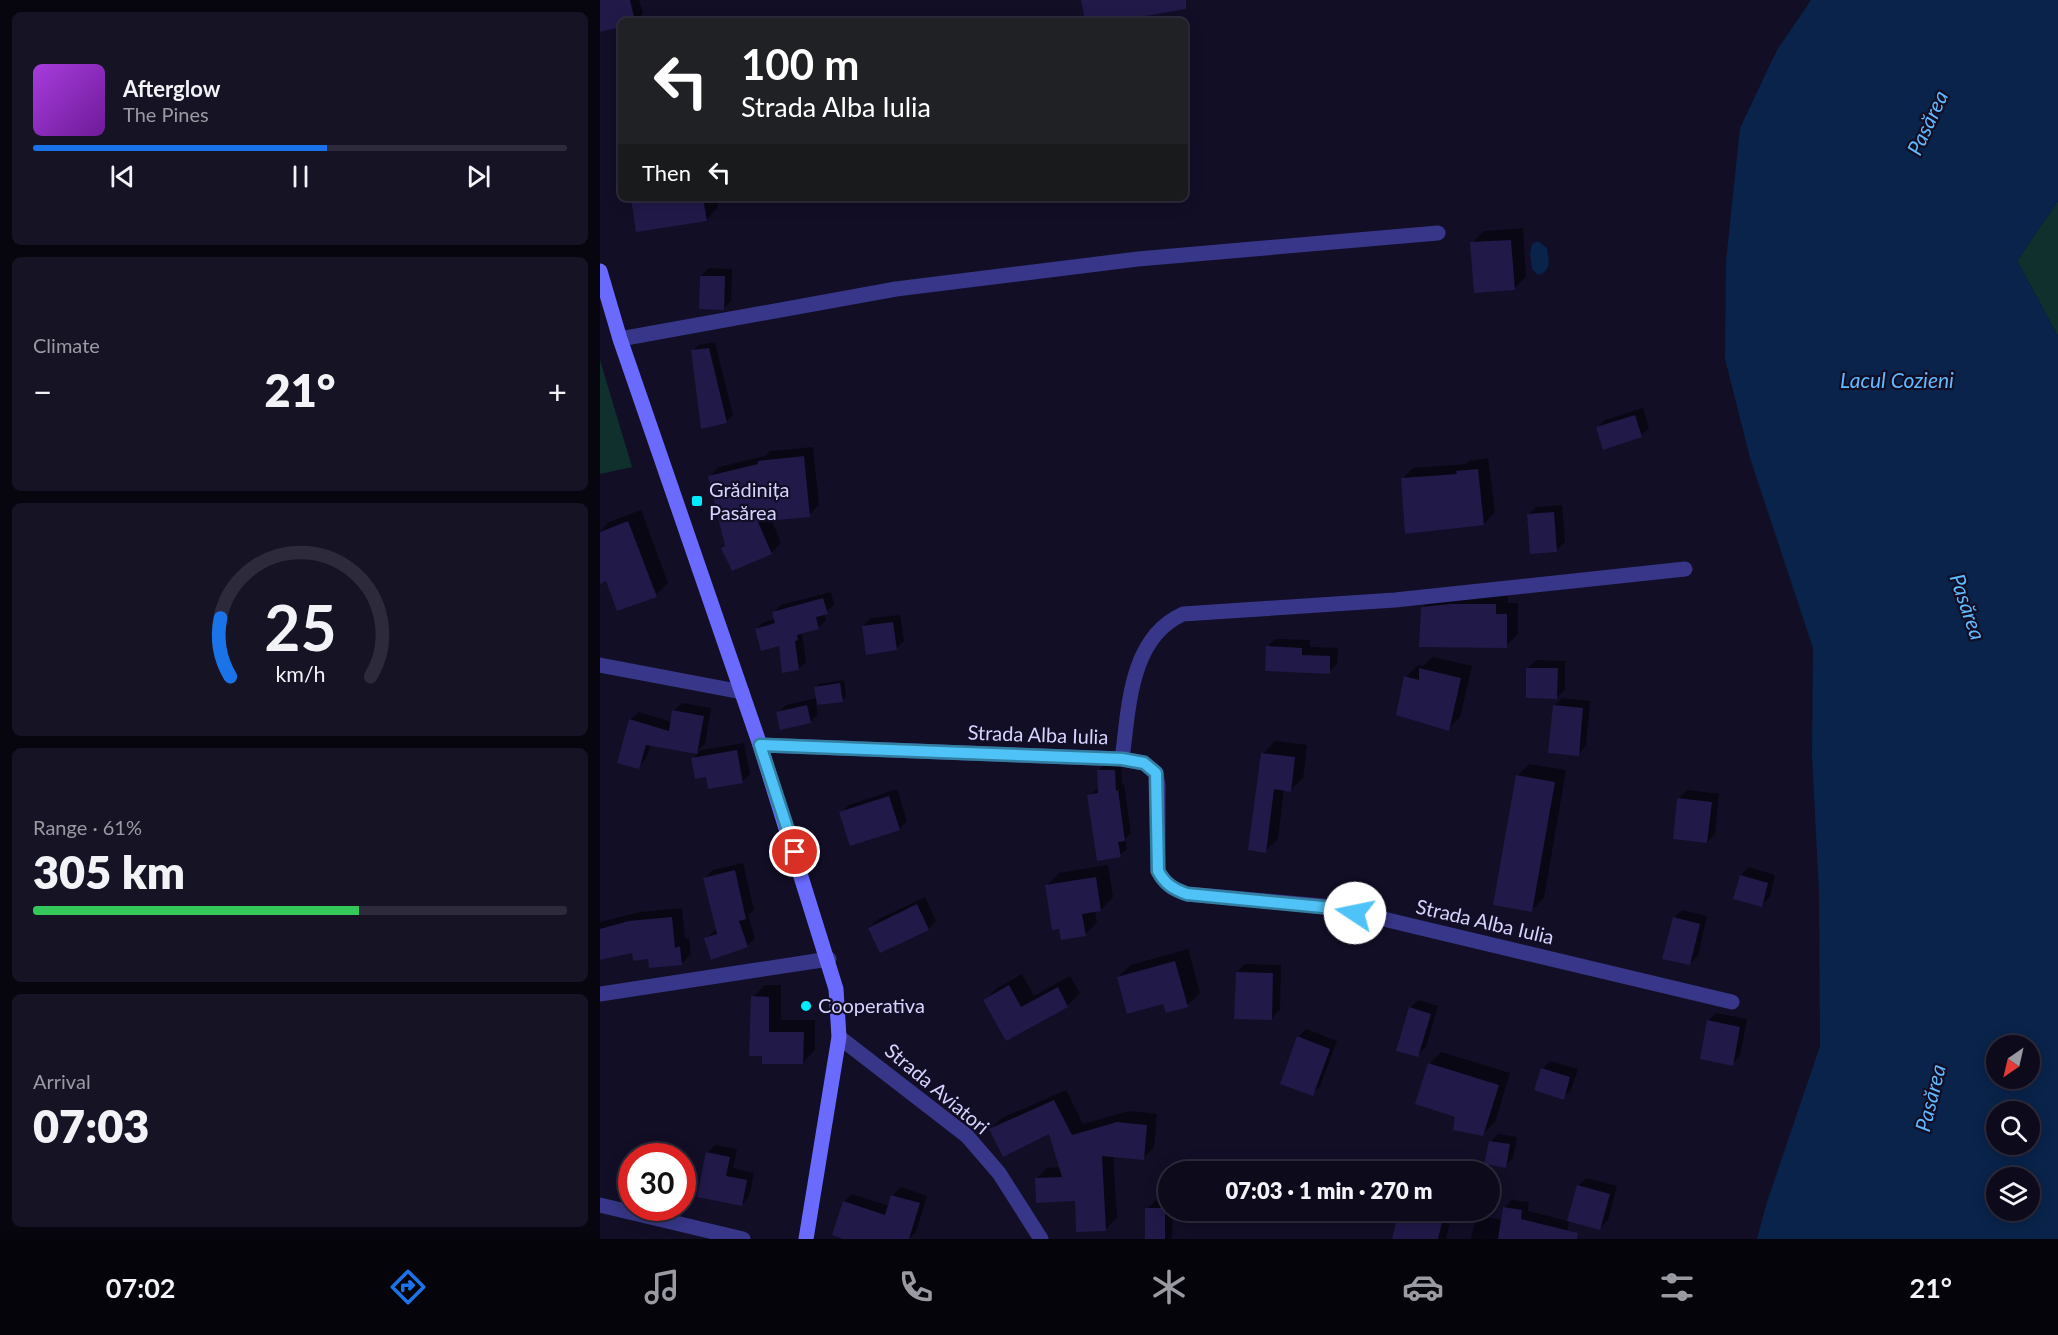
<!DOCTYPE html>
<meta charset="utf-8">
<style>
:root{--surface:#0d0a1c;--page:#161325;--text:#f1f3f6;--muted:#9a9aa3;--line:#2d2b3b;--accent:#1a73e8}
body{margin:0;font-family:Lato,sans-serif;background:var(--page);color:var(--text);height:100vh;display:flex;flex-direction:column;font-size:22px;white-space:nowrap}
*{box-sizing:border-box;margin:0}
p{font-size:20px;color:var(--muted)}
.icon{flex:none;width:33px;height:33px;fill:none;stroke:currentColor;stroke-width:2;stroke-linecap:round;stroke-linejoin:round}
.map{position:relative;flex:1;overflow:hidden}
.drawer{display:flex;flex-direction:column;gap:12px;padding:12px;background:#07060f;width:600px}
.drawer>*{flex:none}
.top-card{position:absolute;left:18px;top:18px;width:570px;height:183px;border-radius:9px;box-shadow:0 3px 15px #0003,0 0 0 2px var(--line);background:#202124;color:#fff;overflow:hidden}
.needle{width:39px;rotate:214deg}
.controls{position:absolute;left:1386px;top:1035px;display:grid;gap:12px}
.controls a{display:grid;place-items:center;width:54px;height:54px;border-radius:50%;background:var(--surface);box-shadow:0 3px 15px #0003,0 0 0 2px var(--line);font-size:30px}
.speed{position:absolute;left:18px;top:1143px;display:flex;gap:12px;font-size:30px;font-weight:700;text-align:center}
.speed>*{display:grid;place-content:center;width:78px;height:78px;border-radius:50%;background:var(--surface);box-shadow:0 3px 15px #0003,0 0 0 2px var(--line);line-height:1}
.speed .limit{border:9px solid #d22;background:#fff;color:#111}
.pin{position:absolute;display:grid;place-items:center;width:51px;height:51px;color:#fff;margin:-26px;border:3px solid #fff;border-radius:50%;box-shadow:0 2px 6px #0007}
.me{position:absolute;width:66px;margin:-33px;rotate:281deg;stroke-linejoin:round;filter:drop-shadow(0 0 4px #0008)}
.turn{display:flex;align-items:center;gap:21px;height:126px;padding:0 24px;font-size:27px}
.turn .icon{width:78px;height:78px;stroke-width:2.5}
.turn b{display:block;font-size:42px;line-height:51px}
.then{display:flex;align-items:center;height:57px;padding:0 24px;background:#0003;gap:12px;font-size:22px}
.big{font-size:45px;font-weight:800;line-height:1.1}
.drawer .card{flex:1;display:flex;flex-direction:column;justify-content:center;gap:9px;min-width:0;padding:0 21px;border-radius:9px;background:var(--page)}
.drawer .dial{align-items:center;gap:0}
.dial svg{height:156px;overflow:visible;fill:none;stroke:var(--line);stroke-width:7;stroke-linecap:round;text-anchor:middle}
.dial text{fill:var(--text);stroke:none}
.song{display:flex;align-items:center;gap:18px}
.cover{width:72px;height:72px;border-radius:9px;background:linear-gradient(135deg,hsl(280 70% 55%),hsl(280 70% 35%))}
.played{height:6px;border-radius:3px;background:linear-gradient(90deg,var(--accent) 55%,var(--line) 55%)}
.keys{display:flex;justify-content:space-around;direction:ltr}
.heat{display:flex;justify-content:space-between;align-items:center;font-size:33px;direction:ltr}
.charge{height:9px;border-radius:4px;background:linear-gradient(90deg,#34c759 61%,var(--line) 0)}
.trip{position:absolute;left:558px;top:1161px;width:342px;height:60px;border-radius:30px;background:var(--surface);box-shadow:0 3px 15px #0003,0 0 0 2px var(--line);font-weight:800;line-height:60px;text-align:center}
.tab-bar{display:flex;height:96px;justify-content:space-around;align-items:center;background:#05040b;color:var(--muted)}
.tab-bar .icon{width:42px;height:42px}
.tab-bar .current{color:var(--accent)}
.tab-bar b{font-size:27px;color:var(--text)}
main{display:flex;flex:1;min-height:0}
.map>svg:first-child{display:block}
.green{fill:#10302e}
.water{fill:#09234a;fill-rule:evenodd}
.shadow{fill:#0007}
.building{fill:#211948}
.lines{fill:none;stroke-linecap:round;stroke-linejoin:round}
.minor{stroke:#373688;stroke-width:15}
.secondary{stroke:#6a6aff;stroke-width:15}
.route-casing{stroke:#337fa1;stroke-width:15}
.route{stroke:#4fc3f7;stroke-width:10}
.poi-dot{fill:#00ecfe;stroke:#110e26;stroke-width:2}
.labels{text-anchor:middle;stroke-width:4.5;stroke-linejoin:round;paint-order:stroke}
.poi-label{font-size:20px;fill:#d6d3ff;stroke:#110e26;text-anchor:start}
.street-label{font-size:20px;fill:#d6d3ff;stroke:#110e26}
.water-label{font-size:21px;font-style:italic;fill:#61baff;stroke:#110e26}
</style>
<main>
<section class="drawer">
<div class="card">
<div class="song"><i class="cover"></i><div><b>Afterglow</b><p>The Pines</p></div></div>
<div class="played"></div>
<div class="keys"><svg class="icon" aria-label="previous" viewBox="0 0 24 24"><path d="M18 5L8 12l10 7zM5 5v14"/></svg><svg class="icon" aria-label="pause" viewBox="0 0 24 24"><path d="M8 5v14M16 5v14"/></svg><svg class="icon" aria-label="next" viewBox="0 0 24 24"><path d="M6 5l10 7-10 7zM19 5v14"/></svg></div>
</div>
<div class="card"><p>Climate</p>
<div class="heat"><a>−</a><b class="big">21°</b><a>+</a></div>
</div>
<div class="card dial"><svg viewBox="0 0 100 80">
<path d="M14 69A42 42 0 1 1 86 69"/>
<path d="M14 69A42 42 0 0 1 9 39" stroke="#1a73e8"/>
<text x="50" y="56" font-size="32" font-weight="700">25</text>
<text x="50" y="72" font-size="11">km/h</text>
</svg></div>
<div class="card"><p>Range · 61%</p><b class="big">305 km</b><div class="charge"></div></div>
<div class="card"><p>Arrival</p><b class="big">07:03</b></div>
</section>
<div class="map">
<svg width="1458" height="1239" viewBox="0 0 1458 1239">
<rect width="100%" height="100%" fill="#110e26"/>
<g class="green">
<path d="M 1458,201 L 1458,336 L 1417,261 Z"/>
<path d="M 0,360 L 32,467 L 0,474 Z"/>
</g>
<g class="water">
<path d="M 1211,0 L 1458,0 L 1458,201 L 1417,261 L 1458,336 L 1458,1239 L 1157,1239 L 1167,1202 L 1220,1046 L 1219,893 L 1212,756 L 1213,648 L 1150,458 L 1125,359 L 1126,261 L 1140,128 L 1177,50 ZM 1396,1046 L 1430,1046 L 1430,1078 L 1396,1078 ZM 1396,1112 L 1430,1112 L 1430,1144 L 1396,1144 ZM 1396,1178 L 1430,1178 L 1430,1210 L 1396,1210 Z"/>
<path d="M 938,241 L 947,248 C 948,260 953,270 938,275 L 932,269 L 930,253 L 932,244 Z"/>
</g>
<g class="shadow">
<path d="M 0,0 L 39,0 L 43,14 L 36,21 L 21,21 L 21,26 L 0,31 Z"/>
<path d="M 32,198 L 117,198 L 118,207 L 106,220 Z"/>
<path d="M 923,228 L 926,277 L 914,289 L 872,243 L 884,231 Z"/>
<path d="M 109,268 L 132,269 L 131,301 L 123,309 L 101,276 Z"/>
<path d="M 115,342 L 133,415 L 126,421 L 92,351 L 99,345 Z"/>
<path d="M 1043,408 L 1049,428 L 1041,436 L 997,428 L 1005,420 Z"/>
<path d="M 213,447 L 219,505 L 209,515 L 171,519 L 181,543 L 171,553 L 123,548 L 126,545 L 109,477 L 119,467 L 165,456 L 170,451 Z"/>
<path d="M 888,458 L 895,512 L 884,524 L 802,479 L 813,468 L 866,464 L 869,461 Z"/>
<path d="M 962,505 L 965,542 L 957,550 L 928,515 L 936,507 Z"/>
<path d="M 41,510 L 68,583 L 56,595 L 7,579 L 0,582 L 0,531 L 9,522 Z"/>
<path d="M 231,592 L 234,605 L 224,613 L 226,620 L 218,628 L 202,634 L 206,662 L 199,669 L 180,644 L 156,629 L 164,622 L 176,619 L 174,612 L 181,605 Z"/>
<path d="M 908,593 L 908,603 L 918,603 L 918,634 L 906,646 L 822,608 L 834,595 Z"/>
<path d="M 300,615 L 304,641 L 296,649 L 263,626 L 271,618 Z"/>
<path d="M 675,639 L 710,640 L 710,647 L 738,648 L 737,664 L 729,672 L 667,647 Z"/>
<path d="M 833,657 L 872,666 L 860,717 L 848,729 L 806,677 L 818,665 L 823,666 Z"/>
<path d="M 936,660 L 965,661 L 965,689 L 957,697 L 928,668 Z"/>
<path d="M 244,680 L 246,697 L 242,700 L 216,704 L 218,714 L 210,722 L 177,713 L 186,705 L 217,698 L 215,688 L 219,684 Z"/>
<path d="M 962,698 L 990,701 L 986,746 L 978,754 L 954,706 Z"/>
<path d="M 82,703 L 111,708 L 105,744 L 97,751 L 144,743 L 150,774 L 142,782 L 107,776 L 93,759 L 99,752 L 51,744 L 46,759 L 38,767 L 30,720 L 39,712 L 72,722 L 74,711 Z"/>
<path d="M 675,741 L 707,745 L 703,778 L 690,790 L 684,789 L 678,839 L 665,851 L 663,754 Z"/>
<path d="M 505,764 L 521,764 L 522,785 L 524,784 L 531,833 L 525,839 L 527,849 L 520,855 L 489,795 L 499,788 L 498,771 Z"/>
<path d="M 929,764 L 966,770 L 944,898 L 931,911 L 917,776 Z"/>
<path d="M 297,789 L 307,821 L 299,829 L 241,813 L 249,805 Z"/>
<path d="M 1087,790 L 1119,794 L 1115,834 L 1107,842 L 1079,798 Z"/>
<path d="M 143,863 L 154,910 L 148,915 L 155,938 L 147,946 L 106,938 L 117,929 L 105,878 L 113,870 Z"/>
<path d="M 508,865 L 513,897 L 501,910 L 495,910 L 497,922 L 485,935 L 447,885 L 459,873 Z"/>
<path d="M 1149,867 L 1175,875 L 1170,897 L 1161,905 L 1141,875 Z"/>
<path d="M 325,897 L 336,921 L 328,929 L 269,928 L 277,920 Z"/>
<path d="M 82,908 L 85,939 L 89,938 L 91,954 L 81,964 L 33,951 L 0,958 L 0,922 L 40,912 Z"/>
<path d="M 1082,910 L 1107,916 L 1098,956 L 1089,964 L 1074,918 Z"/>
<path d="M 588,949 L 600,993 L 587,1005 L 518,977 L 531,965 Z"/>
<path d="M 645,964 L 681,965 L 680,1010 L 672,1018 L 637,972 Z"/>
<path d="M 422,974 L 434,996 L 470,976 L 480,993 L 467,1006 L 406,1039 L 385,1000 L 397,988 Z"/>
<path d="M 165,985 L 181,985 L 181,1020 L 215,1020 L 215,1050 L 203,1063 L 163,1062 L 153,997 Z"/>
<path d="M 818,1000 L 838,1006 L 826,1047 L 818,1055 L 810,1008 Z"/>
<path d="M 1116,1013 L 1147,1019 L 1140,1056 L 1132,1064 L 1108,1021 Z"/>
<path d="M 706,1029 L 737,1041 L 720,1086 L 712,1094 L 698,1037 Z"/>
<path d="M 841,1052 L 910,1073 L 895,1122 L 882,1135 L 857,1116 L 829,1064 Z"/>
<path d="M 950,1061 L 978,1069 L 971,1090 L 963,1098 L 942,1069 Z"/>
<path d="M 466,1090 L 483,1124 L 529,1111 L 557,1114 L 554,1147 L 543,1158 L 513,1155 L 517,1218 L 506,1229 L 476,1200 L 436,1179 L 447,1168 L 461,1167 L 450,1132 L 391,1129 L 402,1118 Z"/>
<path d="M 898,1134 L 917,1137 L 913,1158 L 905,1166 L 890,1142 Z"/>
<path d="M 115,1145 L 137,1149 L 133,1168 L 154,1173 L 149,1197 L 141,1205 L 107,1153 Z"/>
<path d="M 986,1178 L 1017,1186 L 1008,1220 L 1000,1228 L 970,1220 L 965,1239 L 871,1239 L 874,1224 L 882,1216 L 902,1220 L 904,1208 L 912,1200 L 929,1202 L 928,1211 L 968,1221 L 978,1186 Z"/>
<path d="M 301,1187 L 327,1196 L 316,1232 L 309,1239 L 252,1239 L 244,1202 L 252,1194 L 289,1206 L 293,1195 Z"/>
<path d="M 555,1201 L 568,1201 L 568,1210 L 573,1210 L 572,1239 L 546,1239 L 547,1209 Z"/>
<path d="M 801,1210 L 853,1210 L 846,1239 L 794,1239 Z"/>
</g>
<g class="building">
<path d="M 0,0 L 30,0 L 35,21 L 21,21 L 21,27 L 0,32 Z"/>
<path d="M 481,0 L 586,0 L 586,9 L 516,21 L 485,21 Z"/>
<path d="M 31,198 L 103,198 L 107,221 L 36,232 Z"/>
<path d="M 911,240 L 915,290 L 874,293 L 870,242 Z"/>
<path d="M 100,276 L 125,276 L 124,310 L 99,309 Z"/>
<path d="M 109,348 L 127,423 L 101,429 L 91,350 Z"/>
<path d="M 1035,415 L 1042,437 L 1003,450 L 996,427 Z"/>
<path d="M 204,456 L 210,517 L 158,522 L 172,554 L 132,571 L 121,548 L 125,546 L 108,476 L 158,464 L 158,461 Z"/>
<path d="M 878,469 L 884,525 L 805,534 L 801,478 L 857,474 L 856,471 Z"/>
<path d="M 954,512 L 957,552 L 930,554 L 927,514 Z"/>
<path d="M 28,521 L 57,597 L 17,611 L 6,581 L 0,584 L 0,532 Z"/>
<path d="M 223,598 L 228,614 L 216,617 L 219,629 L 197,635 L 198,640 L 195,641 L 199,670 L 182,673 L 179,646 L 161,651 L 155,629 L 175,623 L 172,612 Z"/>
<path d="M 850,604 L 896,604 L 896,614 L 907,614 L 907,648 L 819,647 L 821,607 Z"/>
<path d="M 293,622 L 297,650 L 266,655 L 262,626 Z"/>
<path d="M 666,646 L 702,648 L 702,655 L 730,656 L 730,674 L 665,671 Z"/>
<path d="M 819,668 L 861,678 L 849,731 L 796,715 L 804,676 L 819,680 Z"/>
<path d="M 926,668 L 958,668 L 957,699 L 926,698 Z"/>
<path d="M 240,683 L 243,702 L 217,705 L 214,687 Z"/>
<path d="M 207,705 L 211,723 L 180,730 L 176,712 Z"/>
<path d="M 953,705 L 983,708 L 979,756 L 948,753 Z"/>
<path d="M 72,710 L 104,716 L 97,754 L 46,745 L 39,769 L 17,763 L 29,719 L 69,731 Z"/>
<path d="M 137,750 L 143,783 L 108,789 L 106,777 L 95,779 L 91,758 Z"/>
<path d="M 661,753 L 695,757 L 691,792 L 674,789 L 666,853 L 648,850 Z"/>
<path d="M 497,770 L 515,770 L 516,791 L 518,790 L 525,841 L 518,842 L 521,857 L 497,861 L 487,795 L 498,793 Z"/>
<path d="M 916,775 L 955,782 L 932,912 L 893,905 Z"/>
<path d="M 289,796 L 300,830 L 250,846 L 239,812 Z"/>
<path d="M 1077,798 L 1112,802 L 1107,843 L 1073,839 Z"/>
<path d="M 135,870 L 146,919 L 139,921 L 148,947 L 111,960 L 104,938 L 117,934 L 103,878 Z"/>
<path d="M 1140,875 L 1168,883 L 1162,907 L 1133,899 Z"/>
<path d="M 496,877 L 501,911 L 482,914 L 486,936 L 461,940 L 459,929 L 452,930 L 445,885 Z"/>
<path d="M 317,904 L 329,930 L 280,953 L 268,928 Z"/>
<path d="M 72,917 L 75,948 L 80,946 L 82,965 L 49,968 L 48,959 L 33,961 L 32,953 L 0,960 L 0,929 L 29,921 Z"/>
<path d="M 1073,917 L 1100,924 L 1090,965 L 1062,959 Z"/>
<path d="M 575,961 L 588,1007 L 566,1013 L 563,1004 L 527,1014 L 517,977 Z"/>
<path d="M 636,972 L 673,973 L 672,1020 L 634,1019 Z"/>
<path d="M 409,985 L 421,1007 L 458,987 L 468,1007 L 406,1041 L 383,1000 Z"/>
<path d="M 151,996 L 169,997 L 169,1032 L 204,1032 L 203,1064 L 162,1064 L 162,1056 L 149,1056 Z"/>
<path d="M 809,1007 L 831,1014 L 818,1057 L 796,1051 Z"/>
<path d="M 1107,1020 L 1140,1027 L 1133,1066 L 1100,1059 Z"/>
<path d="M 697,1036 L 730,1049 L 713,1096 L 680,1084 Z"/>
<path d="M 828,1063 L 899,1085 L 883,1136 L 853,1130 L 855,1117 L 815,1104 Z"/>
<path d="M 941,1068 L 970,1077 L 964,1100 L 934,1090 Z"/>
<path d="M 454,1100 L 472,1135 L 517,1122 L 547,1125 L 544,1160 L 502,1156 L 506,1231 L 476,1232 L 475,1201 L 436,1203 L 435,1178 L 462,1177 L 449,1134 L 403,1157 L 389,1129 Z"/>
<path d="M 889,1141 L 910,1144 L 906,1168 L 884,1164 Z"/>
<path d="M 106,1152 L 130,1157 L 126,1176 L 147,1180 L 142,1206 L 97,1197 Z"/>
<path d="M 977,1185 L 1010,1194 L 1000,1230 L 967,1221 Z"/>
<path d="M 291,1195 L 320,1203 L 309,1239 L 243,1239 L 232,1235 L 243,1201 L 285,1215 Z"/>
<path d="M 903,1207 L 922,1210 L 921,1219 L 978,1233 L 977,1239 L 898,1239 Z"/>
<rect x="545" y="1208" width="20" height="31"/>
<path d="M 799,1210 L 845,1210 L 838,1239 L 792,1239 Z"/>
</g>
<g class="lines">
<g class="minor">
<path d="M 20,339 L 296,289 L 538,259 L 838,233"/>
<path d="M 0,665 L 142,692"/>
<path d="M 160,745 L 522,759 L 544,763 L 556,773 L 558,785 L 558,871 C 565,885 573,889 587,894 L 733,907 L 1132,1002"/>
<path d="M 522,759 C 529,709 529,638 583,614 L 795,600 L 1085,569"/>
<path d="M 0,994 L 229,959"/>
<path d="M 239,1037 L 367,1136 L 399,1173 L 441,1239"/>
<path d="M 0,1205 L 143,1239"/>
</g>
<path class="secondary" d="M 0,271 L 20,339 L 160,745 L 236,989 L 239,1037 L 206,1239"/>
</g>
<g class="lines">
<g class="route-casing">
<path id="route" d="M 195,852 L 160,745 L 522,759 L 544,763 L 556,773 L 558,871 C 565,884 573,889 587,894 L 733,908 L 755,913"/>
</g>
<use href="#route" class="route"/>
</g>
<g class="poi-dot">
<rect x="91" y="495" width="12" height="12" rx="3"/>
<circle cx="206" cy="1006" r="6"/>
</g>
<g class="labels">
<g class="poi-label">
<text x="109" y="497">Grădinița<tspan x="109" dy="23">Pasărea</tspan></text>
<text x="218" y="1013">Cooperativa</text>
</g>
<g class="street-label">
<text transform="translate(438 735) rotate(2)" y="7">Strada Alba Iulia</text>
<text transform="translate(885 922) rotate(13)" y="7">Strada Alba Iulia</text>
<text transform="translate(337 1089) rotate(40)" y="7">Strada Aviatori</text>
</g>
<g class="water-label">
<text transform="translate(1328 123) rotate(-65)" y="7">Pasărea</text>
<text x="1297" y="388">Lacul Cozieni</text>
<text transform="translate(1367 607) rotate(71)" y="7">Pasărea</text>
<text transform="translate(1331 1098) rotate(-76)" y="7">Pasărea</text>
</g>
</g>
</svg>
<div class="controls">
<a><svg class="needle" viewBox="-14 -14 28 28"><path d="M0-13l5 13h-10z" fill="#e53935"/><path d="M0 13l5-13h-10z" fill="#9a9aa3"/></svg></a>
<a><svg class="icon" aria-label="search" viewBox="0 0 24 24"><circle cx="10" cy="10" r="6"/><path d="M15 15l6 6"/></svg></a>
<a><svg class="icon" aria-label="layers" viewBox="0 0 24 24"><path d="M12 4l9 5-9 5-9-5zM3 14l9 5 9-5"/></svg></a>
</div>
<div class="speed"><div class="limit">30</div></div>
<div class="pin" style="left:195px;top:852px;background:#d93025"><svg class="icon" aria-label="arrive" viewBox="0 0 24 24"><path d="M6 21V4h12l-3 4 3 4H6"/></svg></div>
<svg class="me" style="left:755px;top:913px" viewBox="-20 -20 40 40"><circle r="19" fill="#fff"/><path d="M0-13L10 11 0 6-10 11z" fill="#4fc3f7"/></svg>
<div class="trip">07:03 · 1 min · 270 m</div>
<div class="top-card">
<div class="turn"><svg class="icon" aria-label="left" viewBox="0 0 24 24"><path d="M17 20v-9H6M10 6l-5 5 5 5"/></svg><div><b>100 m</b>Strada Alba Iulia</div></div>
<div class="then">Then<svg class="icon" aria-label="left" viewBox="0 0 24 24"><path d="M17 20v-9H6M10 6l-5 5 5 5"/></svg></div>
</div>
</div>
</main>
<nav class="tab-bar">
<b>07:02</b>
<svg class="icon current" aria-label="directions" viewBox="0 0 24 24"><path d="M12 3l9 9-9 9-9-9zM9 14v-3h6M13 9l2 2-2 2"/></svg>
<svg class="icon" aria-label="music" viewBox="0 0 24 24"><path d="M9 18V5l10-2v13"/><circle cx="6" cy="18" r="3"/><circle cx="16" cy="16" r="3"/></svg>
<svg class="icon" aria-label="phone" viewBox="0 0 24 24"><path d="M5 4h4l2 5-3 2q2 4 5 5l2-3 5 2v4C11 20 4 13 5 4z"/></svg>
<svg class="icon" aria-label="climate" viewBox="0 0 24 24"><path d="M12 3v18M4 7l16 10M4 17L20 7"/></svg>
<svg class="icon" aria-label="car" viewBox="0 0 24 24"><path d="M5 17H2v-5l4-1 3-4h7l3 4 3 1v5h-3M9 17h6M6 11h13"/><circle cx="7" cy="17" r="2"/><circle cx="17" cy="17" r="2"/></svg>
<svg class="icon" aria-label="filters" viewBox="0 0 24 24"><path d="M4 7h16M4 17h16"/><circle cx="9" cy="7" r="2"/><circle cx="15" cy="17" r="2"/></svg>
<b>21°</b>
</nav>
